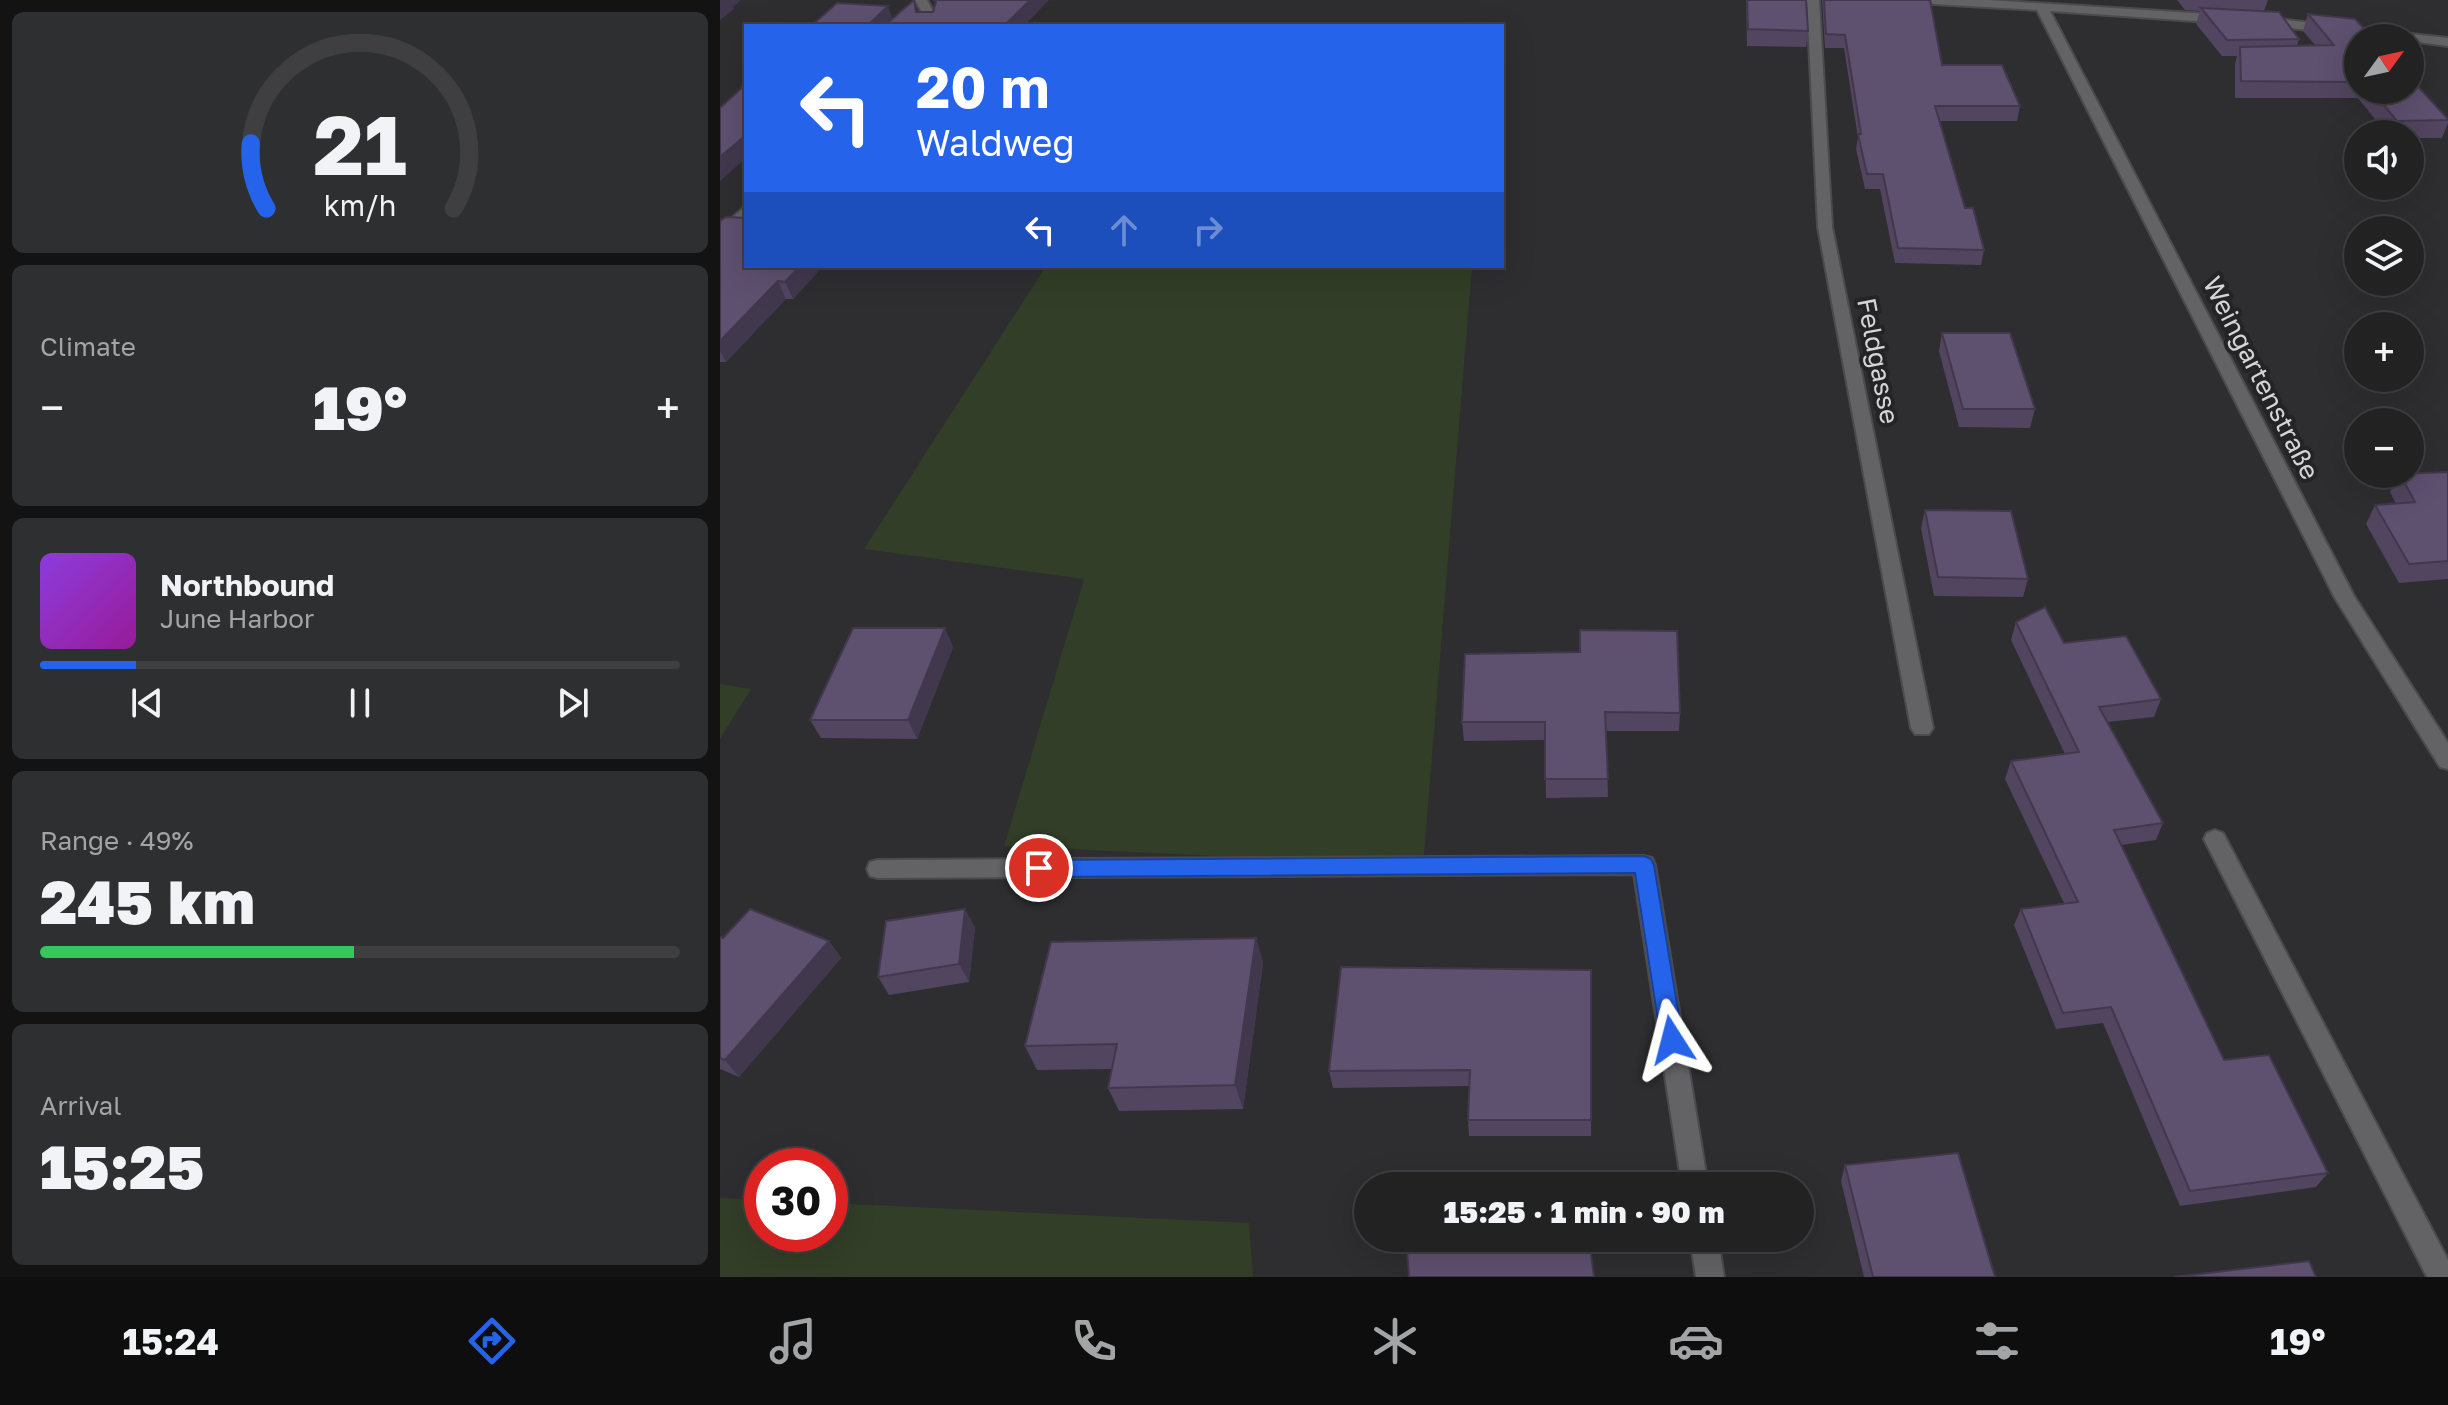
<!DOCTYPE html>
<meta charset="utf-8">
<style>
:root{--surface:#222223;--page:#2e2f30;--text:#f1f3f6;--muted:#a2a4a6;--line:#3f3f41;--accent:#2563eb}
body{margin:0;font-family:"Golos Text",sans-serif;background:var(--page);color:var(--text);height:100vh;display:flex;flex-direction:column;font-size:30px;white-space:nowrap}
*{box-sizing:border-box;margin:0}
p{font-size:26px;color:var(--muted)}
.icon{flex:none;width:44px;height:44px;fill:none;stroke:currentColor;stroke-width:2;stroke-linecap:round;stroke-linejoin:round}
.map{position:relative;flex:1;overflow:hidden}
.drawer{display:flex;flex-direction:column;gap:12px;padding:12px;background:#131313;width:720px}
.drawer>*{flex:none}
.hud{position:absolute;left:24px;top:24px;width:760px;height:244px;border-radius:0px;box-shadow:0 8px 32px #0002,0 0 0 2px var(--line);background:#2563eb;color:#fff;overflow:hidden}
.needle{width:52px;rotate:57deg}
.tools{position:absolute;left:1624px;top:24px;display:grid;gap:16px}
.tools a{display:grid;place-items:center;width:80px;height:80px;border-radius:50%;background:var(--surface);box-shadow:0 8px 32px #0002,0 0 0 2px var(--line);font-size:40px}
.speed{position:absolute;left:24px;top:1148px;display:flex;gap:16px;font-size:40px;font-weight:700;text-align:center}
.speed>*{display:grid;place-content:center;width:104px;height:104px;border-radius:50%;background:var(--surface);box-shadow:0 8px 32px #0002,0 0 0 2px var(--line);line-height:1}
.speed .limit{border:12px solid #d22;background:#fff;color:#111}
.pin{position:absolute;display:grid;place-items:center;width:68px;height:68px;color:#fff;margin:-34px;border:4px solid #fff;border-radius:50%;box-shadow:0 2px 8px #0007}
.me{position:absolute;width:88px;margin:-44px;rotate:351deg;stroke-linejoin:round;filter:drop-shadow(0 0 6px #0008)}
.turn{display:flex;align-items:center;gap:28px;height:168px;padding:0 40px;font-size:36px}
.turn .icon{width:104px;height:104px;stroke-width:2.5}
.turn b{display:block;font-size:56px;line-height:68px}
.lanes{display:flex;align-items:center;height:76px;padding:0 40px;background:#0003;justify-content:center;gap:40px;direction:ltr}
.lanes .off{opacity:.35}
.big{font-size:60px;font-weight:800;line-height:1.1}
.drawer .tile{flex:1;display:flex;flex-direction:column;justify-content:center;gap:12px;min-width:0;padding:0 28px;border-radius:12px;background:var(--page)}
.drawer .dial{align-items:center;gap:0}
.dial svg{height:208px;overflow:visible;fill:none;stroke:var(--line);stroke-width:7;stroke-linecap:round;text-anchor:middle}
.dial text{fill:var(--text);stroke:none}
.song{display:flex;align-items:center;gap:24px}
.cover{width:96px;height:96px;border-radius:12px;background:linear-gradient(135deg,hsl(270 70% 55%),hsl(300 70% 35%))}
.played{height:8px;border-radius:4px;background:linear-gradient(90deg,var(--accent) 15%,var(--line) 15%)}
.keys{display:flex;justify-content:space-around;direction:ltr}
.heat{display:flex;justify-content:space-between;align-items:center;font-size:44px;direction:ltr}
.charge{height:12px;border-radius:6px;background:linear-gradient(90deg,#34c759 49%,var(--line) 0)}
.trip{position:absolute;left:634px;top:1172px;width:460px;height:80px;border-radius:40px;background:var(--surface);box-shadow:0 8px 32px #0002,0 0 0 2px var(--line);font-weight:800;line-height:80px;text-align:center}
.tabs{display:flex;height:128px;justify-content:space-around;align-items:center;background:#0e0e0e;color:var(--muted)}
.tabs .icon{width:56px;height:56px}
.tabs .on{color:var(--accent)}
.tabs b{font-size:36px;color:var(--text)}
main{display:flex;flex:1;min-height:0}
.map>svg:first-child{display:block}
.green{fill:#323e27}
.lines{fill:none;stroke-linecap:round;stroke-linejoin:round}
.service-casing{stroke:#4b4a4c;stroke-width:4}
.minor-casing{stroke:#4b4a4c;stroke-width:4}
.service{fill:#636265;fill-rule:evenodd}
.minor{fill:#636265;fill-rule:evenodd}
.wall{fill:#51455f}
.shaded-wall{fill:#42384e}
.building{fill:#5e506f;stroke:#42384e;stroke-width:2}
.route{fill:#2563eb;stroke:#184099;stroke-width:2}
.labels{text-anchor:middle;stroke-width:8;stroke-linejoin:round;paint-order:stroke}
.street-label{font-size:26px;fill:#d5d4d6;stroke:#242325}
</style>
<main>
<section class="drawer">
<div class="tile dial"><svg viewBox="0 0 100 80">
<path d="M14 69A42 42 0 1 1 86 69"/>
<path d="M14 69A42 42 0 0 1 8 44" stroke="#2563eb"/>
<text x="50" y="56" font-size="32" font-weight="700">21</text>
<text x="50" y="72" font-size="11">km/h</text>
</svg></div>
<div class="tile"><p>Climate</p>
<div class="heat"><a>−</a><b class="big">19°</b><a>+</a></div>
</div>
<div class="tile">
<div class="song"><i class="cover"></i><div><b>Northbound</b><p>June Harbor</p></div></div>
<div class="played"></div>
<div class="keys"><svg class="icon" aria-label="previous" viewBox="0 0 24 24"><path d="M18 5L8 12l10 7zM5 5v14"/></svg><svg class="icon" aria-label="pause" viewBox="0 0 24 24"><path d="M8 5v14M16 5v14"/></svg><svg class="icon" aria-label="next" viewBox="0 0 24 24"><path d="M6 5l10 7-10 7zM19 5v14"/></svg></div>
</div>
<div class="tile"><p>Range · 49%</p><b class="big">245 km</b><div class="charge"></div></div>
<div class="tile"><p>Arrival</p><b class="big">15:25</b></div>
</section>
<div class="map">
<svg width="1728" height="1277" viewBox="0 0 1728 1277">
<rect width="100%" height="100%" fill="#2e2d2f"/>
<g class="green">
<path d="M 326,266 L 752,266 L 703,866 L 284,846 L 364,579 L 144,549 Z"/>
<path d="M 0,684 L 31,689 L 0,739 Z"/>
<path d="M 0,1198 L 42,1200 L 42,1234 L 110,1234 L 110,1203 L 529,1223 L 533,1277 L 0,1277 Z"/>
</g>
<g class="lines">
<g class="service-casing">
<path id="service" d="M 1495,830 L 1503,833 L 1728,1260 L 1728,1277 L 1707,1277 L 1484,839 L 1487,833 Z"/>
</g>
<g class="minor-casing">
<g id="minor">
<path d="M 195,0 L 207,0 L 218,20 L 216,26 L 204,26 L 206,20 Z"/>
<path d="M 1087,0 L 1099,0 L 1112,227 L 1213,728 L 1209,734 L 1195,734 L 1191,728 L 1098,227 Z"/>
<path d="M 1207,0 L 1268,0 L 1504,15 L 1510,19 L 1504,23 L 1330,11 L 1634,596 L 1728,743 L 1728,769 L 1720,767 L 1615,598 L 1317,10 L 1213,4 Z"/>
<path d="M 1540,17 L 1728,38 L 1728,46 L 1690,41 L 1690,38 L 1659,38 L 1536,24 L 1534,21 Z"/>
<path d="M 26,206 L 26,218 L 5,239 L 0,240 L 0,228 Z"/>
<path d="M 924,856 L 932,858 L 935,865 L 988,1186 L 962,1186 L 914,874 L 158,878 L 150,876 L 147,869 L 150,862 L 158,860 Z"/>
<path d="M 970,1238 L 998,1238 L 1004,1277 L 976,1277 Z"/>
</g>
</g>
<use href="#service" class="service"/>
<use href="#minor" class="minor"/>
</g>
<g class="wall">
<path d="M 1026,0 L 1086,0 L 1088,31 L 1086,47 L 1027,46 Z"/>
<path d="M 1102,0 L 1210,0 L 1222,65 L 1300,106 L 1297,121 L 1219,121 L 1245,208 L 1264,250 L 1261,265 L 1175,263 L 1160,189 L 1145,189 L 1136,149 L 1138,138 L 1124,48 L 1105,48 Z"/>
<path d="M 1457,0 L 1548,0 L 1544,11 L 1579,39 L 1577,46 L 1595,45 L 1583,31 L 1588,14 L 1638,38 L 1638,90 L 1690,90 L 1728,119 L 1728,123 L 1722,138 L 1690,138 L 1690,134 L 1667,134 L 1638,98 L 1515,98 L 1515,64 L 1517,56 L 1502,56 L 1476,24 L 1480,11 L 1465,10 Z"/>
<path d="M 0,221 L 26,266 L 103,266 L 73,299 L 66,299 L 6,362 L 0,362 Z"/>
<path d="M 1222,333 L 1315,409 L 1310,428 L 1239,427 L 1219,351 Z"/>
<path d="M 1728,472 L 1728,579 L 1679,583 L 1646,524 L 1655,505 L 1676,504 L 1670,492 L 1679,474 Z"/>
<path d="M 1205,510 L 1308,579 L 1303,597 L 1214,596 L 1201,528 Z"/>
<path d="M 1296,622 L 1344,643 L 1441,699 L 1434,717 L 1388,722 L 1443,823 L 1436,840 L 1401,845 L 1504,1060 L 1608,1173 L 1596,1187 L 1460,1206 L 1383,1023 L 1336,1029 L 1294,925 L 1301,909 L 1344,903 L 1285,779 L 1291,761 L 1345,754 L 1291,640 Z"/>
<path d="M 233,647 L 197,739 L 101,738 L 90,720 Z"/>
<path d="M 745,654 L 960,713 L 959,731 L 886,731 L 888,797 L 826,798 L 825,740 L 744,741 L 742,722 Z"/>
<path d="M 255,927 L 249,982 L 169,995 L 158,977 Z"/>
<path d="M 0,937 L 3,938 L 109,941 L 121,958 L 19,1077 L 0,1069 Z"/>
<path d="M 536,938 L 543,963 L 523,1109 L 399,1111 L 388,1088 L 392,1069 L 317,1070 L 305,1046 Z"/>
<path d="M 871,970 L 871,1136 L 749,1136 L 748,1120 L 750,1086 L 613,1088 L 609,1071 Z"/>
<path d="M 1125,1165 L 1275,1277 L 1144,1277 L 1121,1181 Z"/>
</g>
<g class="shaded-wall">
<path d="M 0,0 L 21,0 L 13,7 L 14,9 L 0,20 Z"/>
<path d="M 310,0 L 329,0 L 304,26 L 284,26 Z"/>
<path d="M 168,6 L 174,22 L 169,26 L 147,26 Z"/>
<path d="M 26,135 L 26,158 L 0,181 L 0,157 Z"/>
<path d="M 80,266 L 103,266 L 73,299 L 65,282 Z"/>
<path d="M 58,281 L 66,299 L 6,362 L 0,351 L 0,341 Z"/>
<path d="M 225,628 L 233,647 L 197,739 L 188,720 Z"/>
<path d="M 245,909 L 255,927 L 249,982 L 239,964 Z"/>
<path d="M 536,938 L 543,963 L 523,1109 L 515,1085 Z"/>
<path d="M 109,941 L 121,958 L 19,1077 L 5,1060 Z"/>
</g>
<g class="building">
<path d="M 194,0 L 196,12 L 213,12 L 216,2 L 214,0 L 310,0 L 284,26 L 164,26 Z"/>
<path d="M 1027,0 L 1086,0 L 1088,31 L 1028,29 Z"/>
<path d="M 1104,0 L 1210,0 L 1222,65 L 1282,65 L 1300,106 L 1215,106 L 1245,208 L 1253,208 L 1264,250 L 1178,248 L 1163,174 L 1147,174 L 1138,134 L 1141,134 L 1125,35 L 1106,34 Z"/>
<path d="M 117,3 L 168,6 L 147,26 L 91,26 Z"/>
<path d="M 1481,8 L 1559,12 L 1579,39 L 1507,40 Z"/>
<path d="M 1588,14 L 1635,19 L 1653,38 L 1638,38 L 1638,82 L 1521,81 L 1520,47 L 1614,45 Z"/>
<path d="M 1690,78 L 1728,119 L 1728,120 L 1677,121 L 1651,90 L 1690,90 Z"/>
<path d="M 26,84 L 26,135 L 0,157 L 0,108 Z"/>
<path d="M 6,217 L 26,218 L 26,266 L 80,266 L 65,282 L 58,281 L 0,341 L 0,221 Z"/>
<path d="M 1222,333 L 1290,333 L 1315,409 L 1243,409 Z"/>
<path d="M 1728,472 L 1728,561 L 1689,564 L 1655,505 L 1695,502 L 1680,474 Z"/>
<path d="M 1205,510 L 1291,511 L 1308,579 L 1218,577 Z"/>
<path d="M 1325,607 L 1344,643 L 1406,636 L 1441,699 L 1379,707 L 1443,823 L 1394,830 L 1504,1060 L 1549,1055 L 1608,1173 L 1470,1191 L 1391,1007 L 1343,1013 L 1301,909 L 1358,902 L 1291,761 L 1359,752 L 1296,622 Z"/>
<path d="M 133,628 L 225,628 L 188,720 L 90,720 Z"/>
<path d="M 860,630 L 957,631 L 960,713 L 885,712 L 888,779 L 825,779 L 825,722 L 742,722 L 745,654 L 860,652 Z"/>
<path d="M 30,909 L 109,941 L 5,1060 L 0,1058 L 0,937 L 3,938 Z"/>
<path d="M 245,909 L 239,964 L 158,977 L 166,921 Z"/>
<path d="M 536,938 L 515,1085 L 388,1088 L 397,1044 L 305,1046 L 331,942 Z"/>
<path d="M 621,967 L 871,970 L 871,1120 L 748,1120 L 750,1070 L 609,1071 Z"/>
<path d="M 1238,1153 L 1275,1277 L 1153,1277 L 1125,1165 Z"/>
<path d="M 686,1238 L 869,1238 L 874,1277 L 689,1277 Z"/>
<path d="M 1589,1261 L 1596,1277 L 1454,1277 Z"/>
</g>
<path class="route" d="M 924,856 L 931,859 L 934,865 L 963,1040 L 960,1047 L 952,1050 L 944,1047 L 941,1040 L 915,873 L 319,877 L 311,874 L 308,868 L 311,862 L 319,860 Z"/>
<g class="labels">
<g class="street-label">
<text transform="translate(1158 361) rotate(79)" y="9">Feldgasse</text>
<text transform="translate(1541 378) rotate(63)" y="9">Weingartenstraße</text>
</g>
</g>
</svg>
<div class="tools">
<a><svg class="needle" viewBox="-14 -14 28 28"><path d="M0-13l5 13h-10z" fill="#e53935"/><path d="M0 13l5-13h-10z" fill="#a2a4a6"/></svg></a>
<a><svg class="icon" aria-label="sound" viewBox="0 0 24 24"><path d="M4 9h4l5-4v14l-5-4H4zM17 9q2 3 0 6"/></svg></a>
<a><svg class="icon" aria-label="layers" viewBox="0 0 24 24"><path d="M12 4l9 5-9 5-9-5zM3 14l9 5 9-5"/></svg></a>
<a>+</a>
<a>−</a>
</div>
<div class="speed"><div class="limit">30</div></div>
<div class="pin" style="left:319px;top:868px;background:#d93025"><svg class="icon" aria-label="arrive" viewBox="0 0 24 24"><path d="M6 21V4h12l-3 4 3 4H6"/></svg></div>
<svg class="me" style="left:952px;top:1040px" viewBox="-20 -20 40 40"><path d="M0-17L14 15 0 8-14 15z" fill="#2563eb" stroke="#fff" stroke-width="4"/></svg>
<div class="trip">15:25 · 1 min · 90 m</div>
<div class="hud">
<div class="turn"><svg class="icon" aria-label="left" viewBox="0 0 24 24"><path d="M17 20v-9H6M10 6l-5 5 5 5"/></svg><div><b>20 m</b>Waldweg</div></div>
<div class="lanes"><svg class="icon" aria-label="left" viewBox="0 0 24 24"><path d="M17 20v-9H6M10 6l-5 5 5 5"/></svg><svg class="icon off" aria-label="ahead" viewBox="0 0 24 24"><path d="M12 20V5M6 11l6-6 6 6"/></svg><svg class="icon off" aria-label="right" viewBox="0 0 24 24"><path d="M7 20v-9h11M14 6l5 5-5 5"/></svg></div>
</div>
</div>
</main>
<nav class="tabs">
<b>15:24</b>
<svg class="icon on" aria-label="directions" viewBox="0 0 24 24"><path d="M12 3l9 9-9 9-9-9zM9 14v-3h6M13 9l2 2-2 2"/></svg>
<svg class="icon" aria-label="music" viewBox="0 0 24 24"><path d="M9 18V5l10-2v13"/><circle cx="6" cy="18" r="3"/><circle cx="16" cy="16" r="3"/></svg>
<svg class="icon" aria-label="phone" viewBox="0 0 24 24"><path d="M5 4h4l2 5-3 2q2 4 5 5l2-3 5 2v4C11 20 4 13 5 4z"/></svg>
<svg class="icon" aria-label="climate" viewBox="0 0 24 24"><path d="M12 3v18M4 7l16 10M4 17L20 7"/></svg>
<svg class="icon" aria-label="car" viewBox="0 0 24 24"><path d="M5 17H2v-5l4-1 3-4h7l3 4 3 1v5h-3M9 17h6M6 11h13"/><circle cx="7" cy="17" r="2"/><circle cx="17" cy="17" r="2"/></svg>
<svg class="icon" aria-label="filters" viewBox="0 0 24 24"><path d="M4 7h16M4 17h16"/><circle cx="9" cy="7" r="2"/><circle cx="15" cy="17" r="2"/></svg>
<b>19°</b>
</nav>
